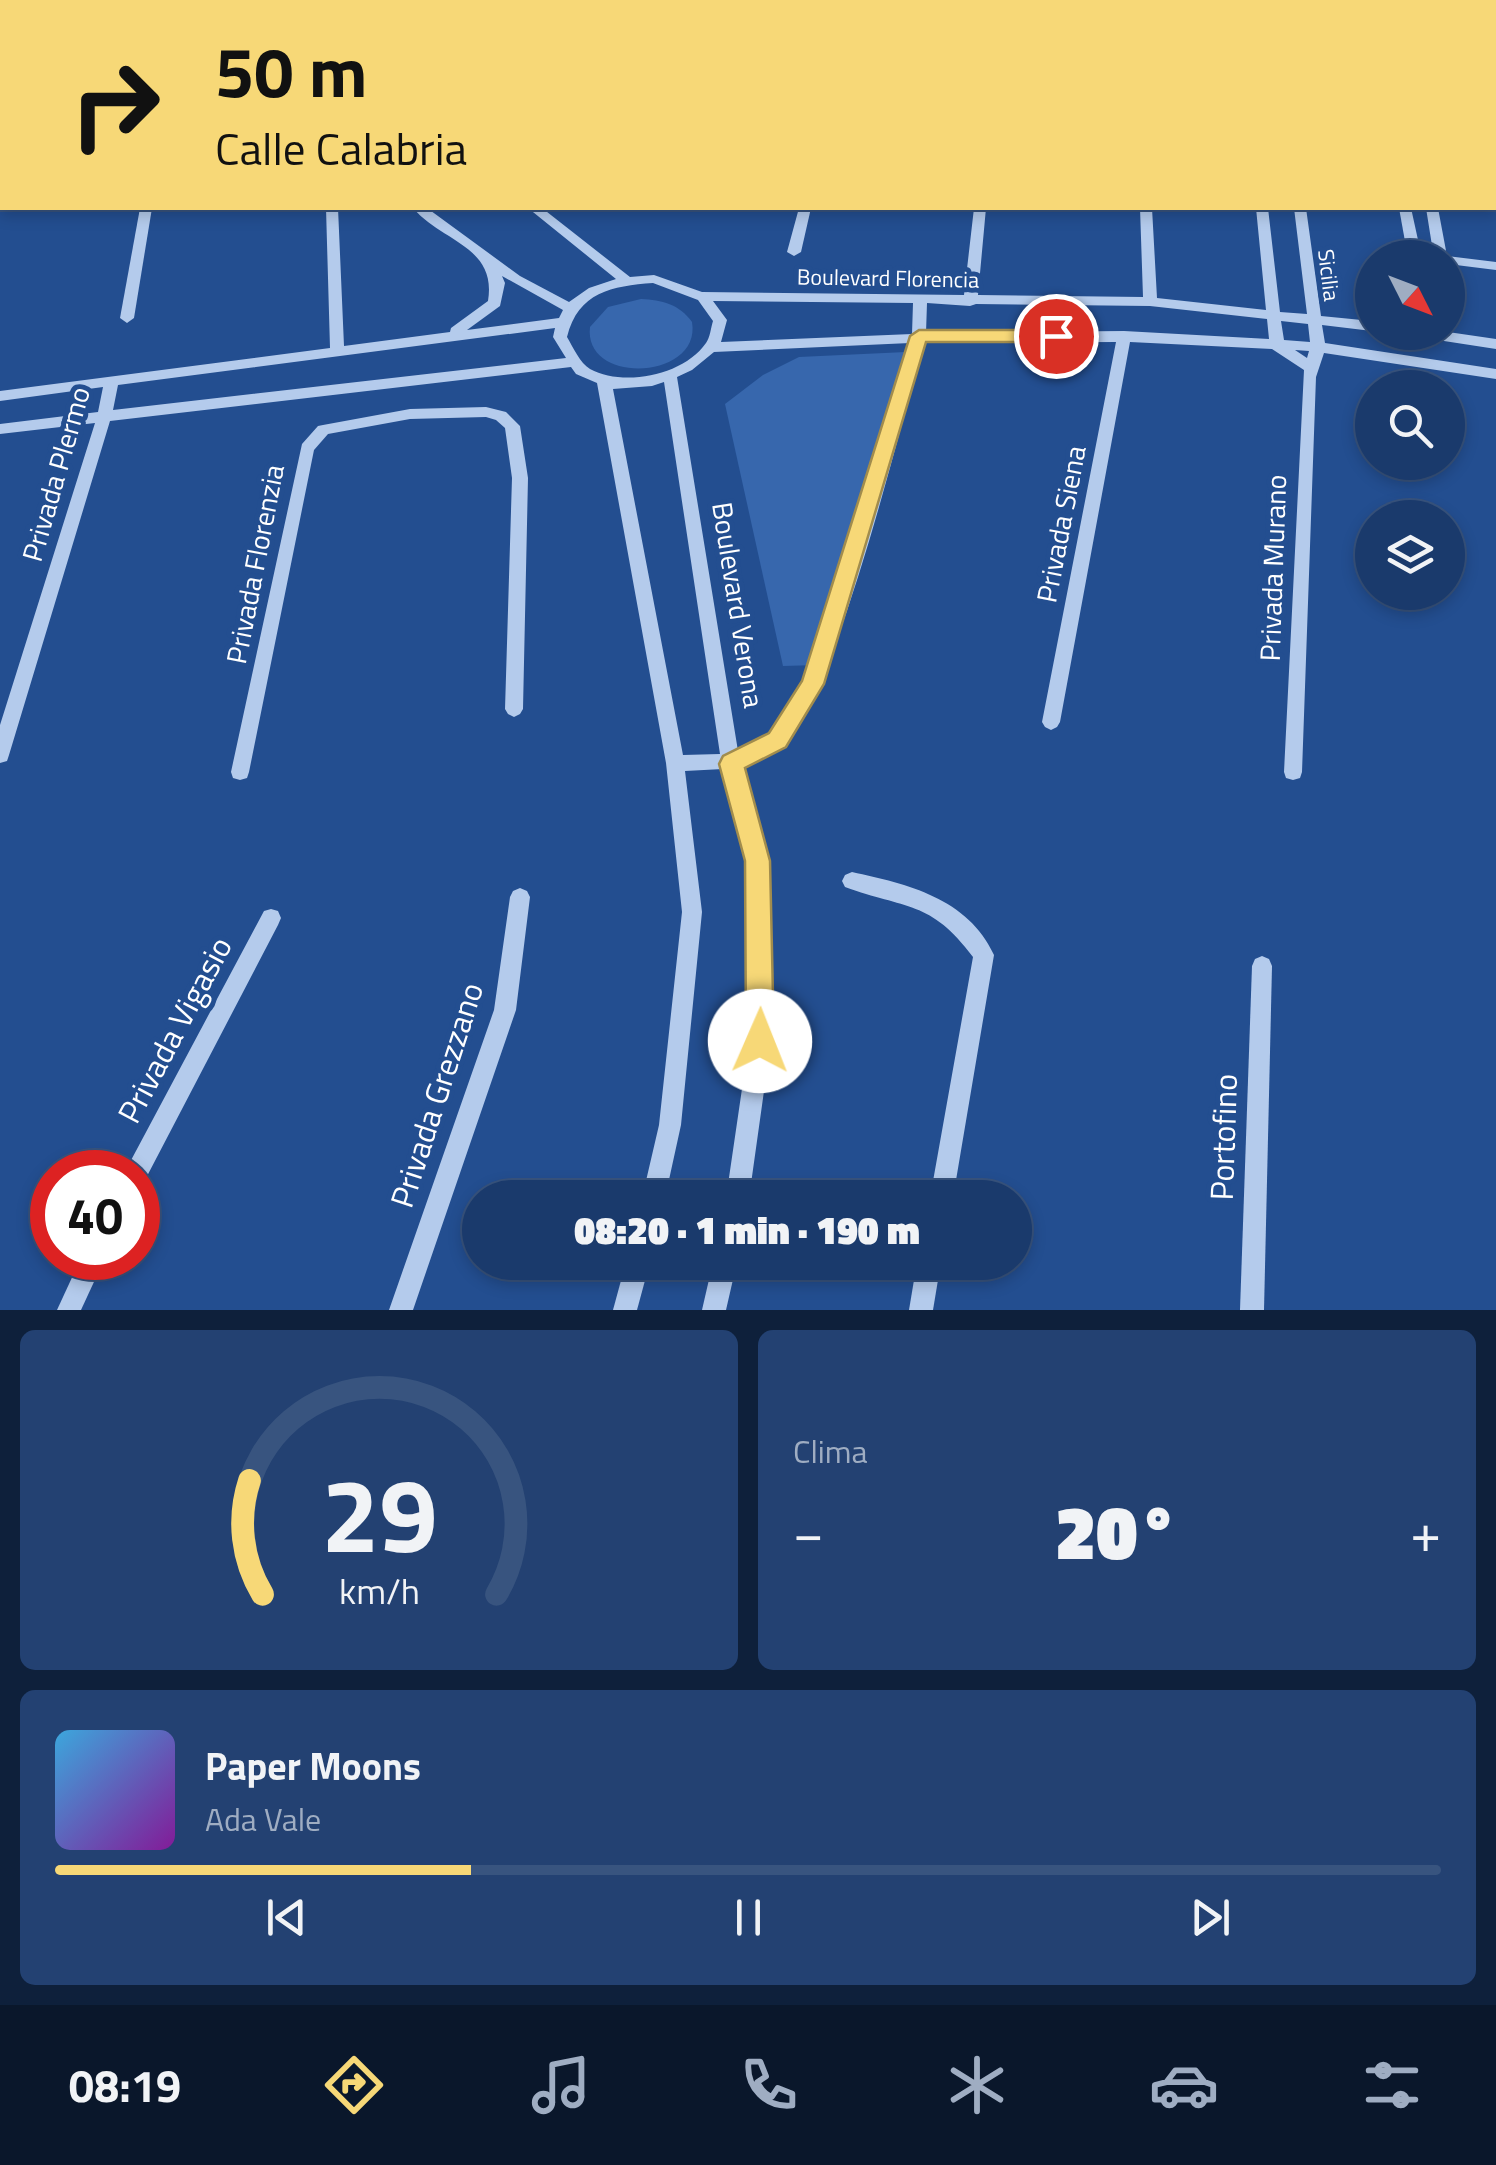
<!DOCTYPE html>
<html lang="es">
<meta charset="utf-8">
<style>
:root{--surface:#1a3a6c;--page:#234172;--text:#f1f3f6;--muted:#9fadc2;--line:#38547f;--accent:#f7d877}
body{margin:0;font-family:"Titillium Web",sans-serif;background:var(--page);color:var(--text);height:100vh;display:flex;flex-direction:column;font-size:38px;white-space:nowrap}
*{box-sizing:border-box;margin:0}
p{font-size:32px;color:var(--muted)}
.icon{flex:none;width:55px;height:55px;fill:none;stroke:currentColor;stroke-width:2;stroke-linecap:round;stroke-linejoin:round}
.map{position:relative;height:1310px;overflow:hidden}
.details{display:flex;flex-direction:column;gap:20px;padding:20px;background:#0e203b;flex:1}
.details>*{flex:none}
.top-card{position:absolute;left:0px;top:0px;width:1498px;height:210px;box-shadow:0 5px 15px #0003,0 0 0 2px var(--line);background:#f7d877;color:#111;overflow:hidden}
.needle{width:65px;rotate:132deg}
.buttons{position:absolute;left:1355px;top:240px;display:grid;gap:20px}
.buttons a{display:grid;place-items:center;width:110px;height:110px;border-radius:50%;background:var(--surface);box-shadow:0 5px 15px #0003,0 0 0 2px var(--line);font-size:50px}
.speed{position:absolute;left:30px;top:1150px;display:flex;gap:20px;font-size:50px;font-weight:700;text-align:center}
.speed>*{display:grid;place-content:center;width:130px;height:130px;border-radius:50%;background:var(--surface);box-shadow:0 5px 15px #0003,0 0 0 2px var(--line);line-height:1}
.speed .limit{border:15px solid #d22;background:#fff;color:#111}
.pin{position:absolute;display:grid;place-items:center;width:85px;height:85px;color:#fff;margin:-42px;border:5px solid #fff;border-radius:50%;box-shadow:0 2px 10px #0007}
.me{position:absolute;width:110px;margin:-55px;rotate:1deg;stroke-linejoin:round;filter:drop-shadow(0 0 8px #0008)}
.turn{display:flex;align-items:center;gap:35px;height:210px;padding:0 50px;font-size:45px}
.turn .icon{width:130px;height:130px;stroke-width:2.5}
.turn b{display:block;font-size:70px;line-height:85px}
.big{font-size:75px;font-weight:800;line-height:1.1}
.details .card{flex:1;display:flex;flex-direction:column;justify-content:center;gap:15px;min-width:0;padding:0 35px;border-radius:15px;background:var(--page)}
.details .dial{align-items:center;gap:0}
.dial svg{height:260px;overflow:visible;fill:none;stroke:var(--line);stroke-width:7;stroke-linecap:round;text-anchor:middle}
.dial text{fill:var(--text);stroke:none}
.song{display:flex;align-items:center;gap:30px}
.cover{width:120px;height:120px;border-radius:15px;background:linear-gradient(135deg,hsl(200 70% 55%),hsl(290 70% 35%))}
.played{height:10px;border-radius:5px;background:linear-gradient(90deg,var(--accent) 30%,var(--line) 30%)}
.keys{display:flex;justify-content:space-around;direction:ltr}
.heat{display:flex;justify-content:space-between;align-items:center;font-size:55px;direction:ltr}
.details .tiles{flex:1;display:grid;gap:20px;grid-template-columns:1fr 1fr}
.card:last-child{grid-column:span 2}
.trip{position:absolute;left:462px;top:1180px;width:570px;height:100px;border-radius:50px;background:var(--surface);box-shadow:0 5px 15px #0003,0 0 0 2px var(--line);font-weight:800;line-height:100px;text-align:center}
.tabs{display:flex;height:160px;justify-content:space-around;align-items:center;background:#0a172b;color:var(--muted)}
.tabs .icon{width:70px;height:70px}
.tabs .selected{color:var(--accent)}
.tabs b{font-size:45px;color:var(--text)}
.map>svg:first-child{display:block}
.green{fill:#3767ad}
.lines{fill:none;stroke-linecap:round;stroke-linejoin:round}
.minor{fill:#b4cbec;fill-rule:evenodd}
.shaded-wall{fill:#345380}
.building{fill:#4b77b7;stroke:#345380;stroke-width:2.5}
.route{fill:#f7d877;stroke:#a18c4d;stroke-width:2.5}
.labels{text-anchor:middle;stroke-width:10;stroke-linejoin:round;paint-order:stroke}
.far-street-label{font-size:22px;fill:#fff;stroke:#234e90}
.street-label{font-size:28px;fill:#fff;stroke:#234e90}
.near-street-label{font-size:32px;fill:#fff;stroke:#234e90}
</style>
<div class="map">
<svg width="1496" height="1310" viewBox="0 0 1496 1310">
<rect width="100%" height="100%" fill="#234e90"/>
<g class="green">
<path d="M 641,299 C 662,300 679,304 692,322 C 702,380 583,386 590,327 L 608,307 Z"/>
<path d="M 906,352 L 817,665 L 783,666 L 725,404 L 763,375 L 799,357 Z"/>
</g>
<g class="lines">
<g class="minor">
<path d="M 130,0 L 141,0 L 142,2 L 131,2 Z"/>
<path d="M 210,0 L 223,0 L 224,2 L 212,2 Z"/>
<rect x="1234" y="0" width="10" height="2"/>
<rect x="1270" y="0" width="10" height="2"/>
<path d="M 1359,0 L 1369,0 L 1370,2 L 1360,2 Z"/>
<path d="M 1385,0 L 1395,0 L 1396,2 L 1386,2 Z"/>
<rect x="0" y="5" width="2" height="16"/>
<rect x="0" y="159" width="2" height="8"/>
<path d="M 140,208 L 152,208 L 134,318 L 127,323 L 120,318 Z"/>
<path d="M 326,208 L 338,208 L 344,346 L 450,332 L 451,328 L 488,301 C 497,246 442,242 413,208 L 427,208 L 520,276 L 569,302 L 589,288 L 616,279 L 528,208 L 542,208 L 630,277 L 654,275 L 702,292 L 964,295 L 974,208 L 986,208 L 978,295 L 1143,297 L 1140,208 L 1152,208 L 1157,298 L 1266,310 L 1256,208 L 1268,208 L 1280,312 L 1307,314 L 1294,208 L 1306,208 L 1321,316 L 1372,321 L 1372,331 L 1322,325 L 1325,343 L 1496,369 L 1496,379 L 1324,353 L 1316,377 L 1302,772 L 1300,778 L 1293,780 L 1286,778 L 1284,772 L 1304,370 L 1272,349 L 1130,342 L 1060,722 L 1057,727 L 1051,730 L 1045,727 L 1042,722 L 1116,342 L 924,343 C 896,444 871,546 835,645 C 823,678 809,722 782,746 C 771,757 755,761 741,766 L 767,861 L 771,1041 L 749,1198 L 726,1198 L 749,1041 L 747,861 L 723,769 L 685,771 L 702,912 L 681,1125 L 665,1198 L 642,1198 L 659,1125 L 682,912 L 666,763 L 597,383 L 576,374 L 571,367 L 110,421 L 9,755 L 7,761 L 0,763 L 0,725 L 95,423 L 0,434 L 0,424 L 98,412 L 103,387 L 0,401 L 0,391 L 330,348 ZM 502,276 L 563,310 L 559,318 L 467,330 L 500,306 L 505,283 ZM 653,283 L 698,300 L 713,321 C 711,327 710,338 706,343 C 683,376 623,387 590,369 C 580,363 573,347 567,337 C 578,292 612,286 653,283 ZM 713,301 L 913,303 L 912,334 L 721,342 L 727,320 ZM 927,303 L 970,306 L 976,304 L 1150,306 L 1267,319 L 1269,339 L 1124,331 L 926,333 ZM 1281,321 L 1308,324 L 1310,342 L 1284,340 ZM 555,328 L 553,337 L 566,358 L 113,410 L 118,385 ZM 910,343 L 850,552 L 808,671 L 790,710 L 771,734 L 738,751 L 677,377 L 692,370 L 714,352 ZM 1295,350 L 1309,351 L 1307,358 ZM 664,382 L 720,754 L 683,755 L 613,389 L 652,386 Z"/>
<path d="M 799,208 L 811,208 L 801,252 L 794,256 L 787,252 Z"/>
<path d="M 1399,208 L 1411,208 L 1422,258 L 1408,258 Z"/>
<path d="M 1426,208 L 1438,208 L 1447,256 L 1496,262 L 1496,270 L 1448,264 L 1448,258 L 1434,258 Z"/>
<path d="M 1411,332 L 1448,332 L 1496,339 L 1496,349 L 1418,337 Z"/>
<path d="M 486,407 L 506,412 L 520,426 L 528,478 L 523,709 L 520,714 L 514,717 L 508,714 L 505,709 L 512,478 L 505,428 L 496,420 L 486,417 L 410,419 L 328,434 L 314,450 L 249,772 L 247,778 L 240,780 L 233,778 L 231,772 L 302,444 L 318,426 L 323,425 L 410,409 Z"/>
<path d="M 852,872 C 907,884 968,898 994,955 L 953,1198 L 930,1198 L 973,957 C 931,900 905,909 845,887 L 842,881 L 845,875 Z"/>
<path d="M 520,888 L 527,891 L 530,897 L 516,1010 L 413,1310 L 389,1310 L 494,1010 L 510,897 L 513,891 Z"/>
<path d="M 271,909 L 278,911 L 281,918 L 278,925 L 145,1180 L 138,1183 L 138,1172 L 126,1172 L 129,1164 L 264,911 Z"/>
<path d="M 1262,956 L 1269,959 L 1272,966 L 1264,1310 L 1240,1310 L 1252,966 L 1255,959 Z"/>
<path d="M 81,1258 L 105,1258 L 81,1310 L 57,1310 Z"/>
<path d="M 626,1262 L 650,1262 L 637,1310 L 613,1310 Z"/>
<path d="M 713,1262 L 737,1262 L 726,1310 L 702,1310 Z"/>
<path d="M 917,1262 L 941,1262 L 933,1310 L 909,1310 Z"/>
</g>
</g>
<path class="shaded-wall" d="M 269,0 L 300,0 L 292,2 L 270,2 Z"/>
<g class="building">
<path d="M 450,0 L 469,0 L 470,2 L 451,2 Z"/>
<rect x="0" y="77" width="2" height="19"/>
</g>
<path class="route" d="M 919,330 L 1056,330 L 1065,336 L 1056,342 L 926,342 L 824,684 L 786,747 L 745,768 L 770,861 L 774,1041 L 770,1051 L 760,1055 L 750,1051 L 746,1041 L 745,861 L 719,764 L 723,756 L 769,733 L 802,681 L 910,336 Z"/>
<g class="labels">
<g class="far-street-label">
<text transform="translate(1329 275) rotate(83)" y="8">Sicilia</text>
<text transform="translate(888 278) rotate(1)" y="8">Boulevard Florencia</text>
</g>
<g class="street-label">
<text transform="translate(56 474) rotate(-74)" y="10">Privada Plermo</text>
<text transform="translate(1061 524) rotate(-79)" y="10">Privada Siena</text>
<text transform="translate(255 564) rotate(-79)" y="10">Privada Florenzia</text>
<text transform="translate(1273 568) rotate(-88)" y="10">Privada Murano</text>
<text transform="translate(738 605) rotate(81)" y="10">Boulevard Verona</text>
</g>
<g class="near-street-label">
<text transform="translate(175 1030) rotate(-62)" y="11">Privada Vigasio</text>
<text transform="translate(437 1095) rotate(-72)" y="11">Privada Grezzano</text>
<text transform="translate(1224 1137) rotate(-88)" y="11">Portofino</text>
</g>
</g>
</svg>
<div class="buttons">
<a><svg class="needle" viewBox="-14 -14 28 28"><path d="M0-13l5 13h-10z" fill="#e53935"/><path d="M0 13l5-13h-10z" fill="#9fadc2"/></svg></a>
<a><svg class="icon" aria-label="search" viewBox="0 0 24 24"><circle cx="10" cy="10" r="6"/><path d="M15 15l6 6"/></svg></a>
<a><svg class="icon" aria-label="layers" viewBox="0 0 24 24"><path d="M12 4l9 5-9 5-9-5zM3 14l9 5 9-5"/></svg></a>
</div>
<div class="speed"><div class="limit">40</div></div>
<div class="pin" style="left:1056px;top:336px;background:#d93025"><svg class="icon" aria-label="arrive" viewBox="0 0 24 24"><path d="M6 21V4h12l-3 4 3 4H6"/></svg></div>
<svg class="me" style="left:760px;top:1041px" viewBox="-20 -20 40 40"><circle r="19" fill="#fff"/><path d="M0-13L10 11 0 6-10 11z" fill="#f7d877"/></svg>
<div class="trip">08:20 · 1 min · 190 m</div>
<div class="top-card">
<div class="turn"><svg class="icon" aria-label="right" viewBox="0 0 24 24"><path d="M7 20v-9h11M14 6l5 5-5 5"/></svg><div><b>50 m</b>Calle Calabria</div></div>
</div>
</div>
<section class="details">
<div class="tiles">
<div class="card dial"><svg viewBox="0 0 100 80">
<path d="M14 69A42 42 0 1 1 86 69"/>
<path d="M14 69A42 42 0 0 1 10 34" stroke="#f7d877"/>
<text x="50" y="56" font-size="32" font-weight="700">29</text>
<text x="50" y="72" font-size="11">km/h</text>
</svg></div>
<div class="card"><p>Clima</p>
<div class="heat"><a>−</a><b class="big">20°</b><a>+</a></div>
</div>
<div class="card">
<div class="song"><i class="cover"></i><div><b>Paper Moons</b><p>Ada Vale</p></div></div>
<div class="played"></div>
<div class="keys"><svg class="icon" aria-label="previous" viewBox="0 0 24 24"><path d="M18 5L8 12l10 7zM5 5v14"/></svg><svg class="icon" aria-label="pause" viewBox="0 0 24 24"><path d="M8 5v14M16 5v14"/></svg><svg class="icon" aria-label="next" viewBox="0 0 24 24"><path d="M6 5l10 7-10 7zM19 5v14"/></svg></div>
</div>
</div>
</section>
<nav class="tabs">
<b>08:19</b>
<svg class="icon selected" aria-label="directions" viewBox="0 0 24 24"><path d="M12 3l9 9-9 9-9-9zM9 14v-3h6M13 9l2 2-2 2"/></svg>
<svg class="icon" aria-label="music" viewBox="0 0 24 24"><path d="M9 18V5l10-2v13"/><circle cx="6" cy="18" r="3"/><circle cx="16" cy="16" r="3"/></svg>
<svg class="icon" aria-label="phone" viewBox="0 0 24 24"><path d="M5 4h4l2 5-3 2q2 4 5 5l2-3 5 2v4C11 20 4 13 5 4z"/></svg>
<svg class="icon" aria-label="climate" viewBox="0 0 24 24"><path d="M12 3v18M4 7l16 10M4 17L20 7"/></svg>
<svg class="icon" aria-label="car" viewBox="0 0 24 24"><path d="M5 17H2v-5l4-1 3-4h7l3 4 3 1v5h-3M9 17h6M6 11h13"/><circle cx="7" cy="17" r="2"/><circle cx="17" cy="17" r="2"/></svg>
<svg class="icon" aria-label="filters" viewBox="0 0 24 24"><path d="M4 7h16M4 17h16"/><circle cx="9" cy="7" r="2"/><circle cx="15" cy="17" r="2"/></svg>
</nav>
